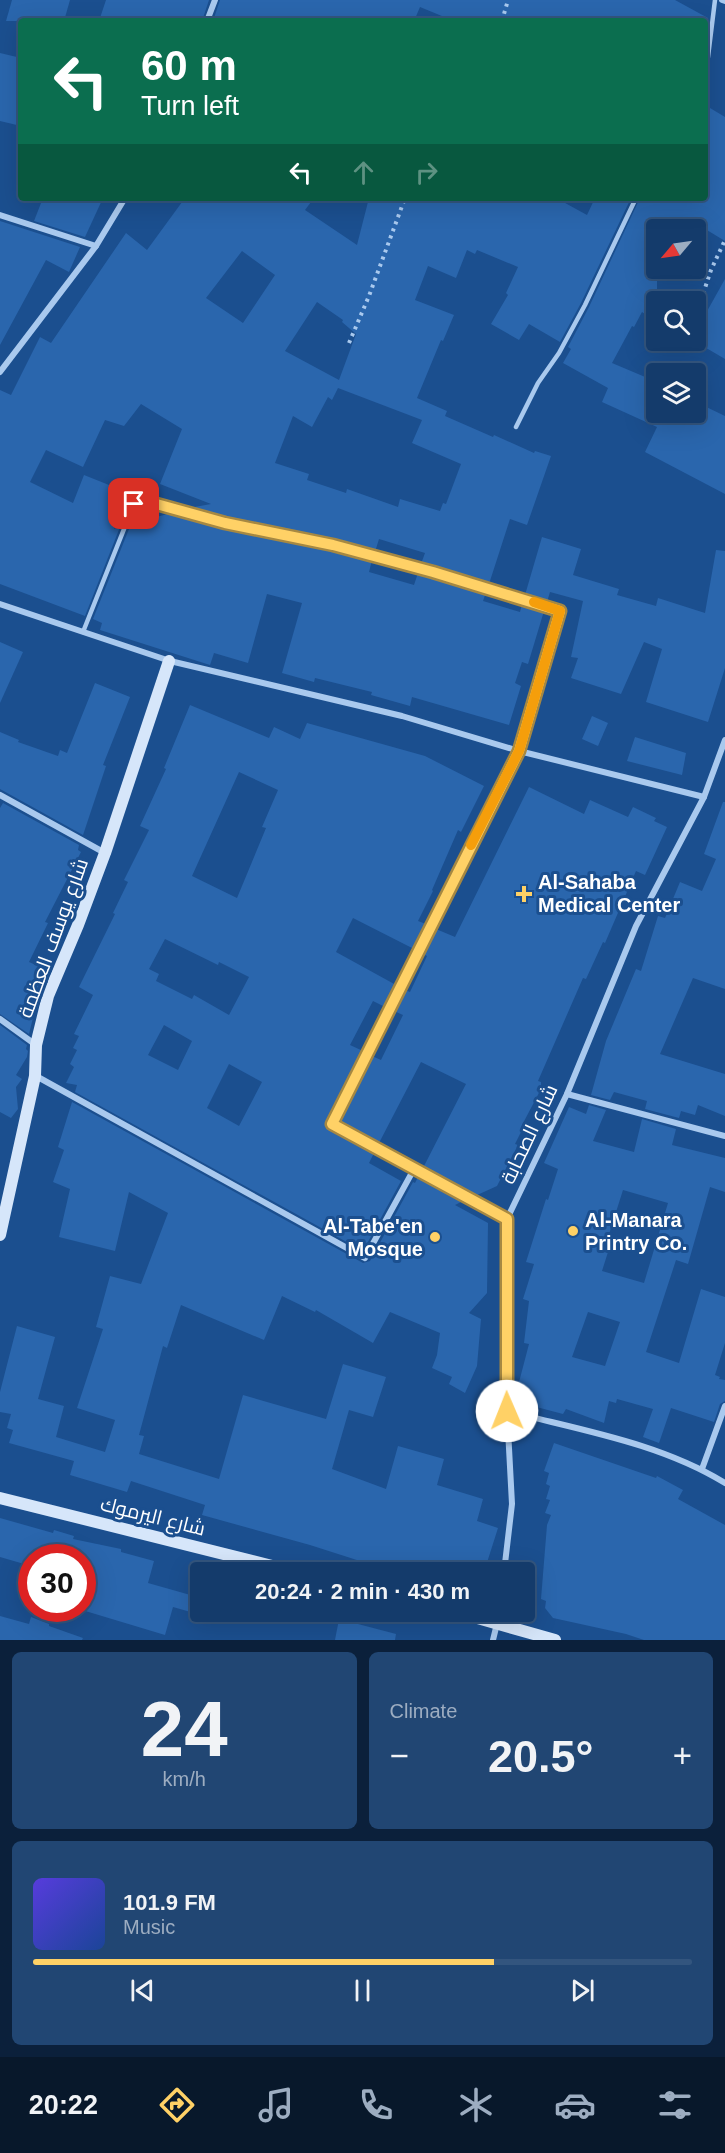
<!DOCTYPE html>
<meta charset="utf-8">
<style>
:root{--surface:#143b6b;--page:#214673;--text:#f1f3f6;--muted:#9dadc1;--line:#33557e;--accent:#ffd166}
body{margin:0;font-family:Arial,Cairo,sans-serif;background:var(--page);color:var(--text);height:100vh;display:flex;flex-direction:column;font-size:22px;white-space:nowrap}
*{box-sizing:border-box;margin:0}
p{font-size:20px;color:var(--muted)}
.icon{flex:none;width:33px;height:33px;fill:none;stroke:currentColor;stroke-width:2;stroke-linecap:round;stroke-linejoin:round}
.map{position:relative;height:1640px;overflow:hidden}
.panel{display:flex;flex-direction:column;gap:12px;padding:12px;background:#0b203b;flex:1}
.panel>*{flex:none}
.top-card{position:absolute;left:18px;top:18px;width:690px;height:183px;border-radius:6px;box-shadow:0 6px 24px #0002,0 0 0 2px var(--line);background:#0b6e4f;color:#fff;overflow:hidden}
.needle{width:39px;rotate:241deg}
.fabs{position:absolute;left:646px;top:219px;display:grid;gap:12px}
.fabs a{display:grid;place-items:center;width:60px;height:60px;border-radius:6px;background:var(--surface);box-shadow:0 6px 24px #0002,0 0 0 2px var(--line);font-size:30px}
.speed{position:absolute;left:18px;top:1544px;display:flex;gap:12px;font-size:30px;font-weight:700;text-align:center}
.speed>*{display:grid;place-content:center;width:78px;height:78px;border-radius:50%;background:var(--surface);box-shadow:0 6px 24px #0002,0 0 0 2px var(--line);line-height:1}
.speed .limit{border:9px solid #d22;background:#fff;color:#111}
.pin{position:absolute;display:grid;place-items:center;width:51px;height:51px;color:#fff;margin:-26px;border-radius:12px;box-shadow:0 3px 9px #0006}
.me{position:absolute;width:66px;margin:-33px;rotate:359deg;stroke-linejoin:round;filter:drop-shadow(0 0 4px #0008)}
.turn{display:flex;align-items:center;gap:21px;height:126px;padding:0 24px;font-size:27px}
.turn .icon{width:78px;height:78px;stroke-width:2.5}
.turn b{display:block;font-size:42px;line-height:51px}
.lanes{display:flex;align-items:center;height:57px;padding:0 24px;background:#0003;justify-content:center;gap:30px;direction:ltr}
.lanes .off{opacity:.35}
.big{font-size:45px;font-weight:700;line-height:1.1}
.panel .card{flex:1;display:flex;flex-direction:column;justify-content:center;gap:9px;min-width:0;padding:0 21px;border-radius:9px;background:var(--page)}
.panel .dial{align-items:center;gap:0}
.dial b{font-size:78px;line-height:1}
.song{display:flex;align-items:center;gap:18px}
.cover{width:72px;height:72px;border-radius:9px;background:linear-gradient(135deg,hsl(250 70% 55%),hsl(220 70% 35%))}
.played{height:6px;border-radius:3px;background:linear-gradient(90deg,var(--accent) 70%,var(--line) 70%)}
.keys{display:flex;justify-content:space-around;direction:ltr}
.heat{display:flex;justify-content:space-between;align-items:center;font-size:33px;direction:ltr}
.panel .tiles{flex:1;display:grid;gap:12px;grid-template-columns:1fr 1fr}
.card:last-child{grid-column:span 2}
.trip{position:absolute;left:190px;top:1562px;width:345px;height:60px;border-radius:6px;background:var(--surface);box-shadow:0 6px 24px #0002,0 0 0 2px var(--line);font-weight:700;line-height:60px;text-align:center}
.tabs{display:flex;height:96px;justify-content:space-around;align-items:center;background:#08182b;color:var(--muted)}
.tabs .icon{width:42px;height:42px}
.tabs .selected{color:var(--accent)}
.tabs b{font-size:27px;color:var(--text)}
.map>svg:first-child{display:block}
.building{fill:#2a66ad;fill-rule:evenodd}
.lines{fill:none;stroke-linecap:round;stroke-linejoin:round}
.path{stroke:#a9c9ee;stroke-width:4;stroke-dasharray:3 4.5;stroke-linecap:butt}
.lane{stroke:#a9c9ee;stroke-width:4.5}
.street{stroke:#a9c9ee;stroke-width:6}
.secondary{stroke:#d6e6fa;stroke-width:12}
.route-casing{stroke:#a68842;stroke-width:15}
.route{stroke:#ffd166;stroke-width:10}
.slow{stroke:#f59e0b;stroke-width:10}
.poi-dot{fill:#ffd166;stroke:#1b4f8f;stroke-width:2}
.labels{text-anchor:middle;stroke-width:6;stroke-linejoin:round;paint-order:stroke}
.poi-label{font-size:20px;font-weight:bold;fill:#fff;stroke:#1b4f8f;text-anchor:start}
.street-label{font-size:20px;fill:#fff;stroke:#1b4f8f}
</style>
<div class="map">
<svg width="725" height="1640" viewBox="0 0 725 1640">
<rect width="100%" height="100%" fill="#1b4f8f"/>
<g class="building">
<path d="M 12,0 L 70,0 L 64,21 L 6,21 Z"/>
<path d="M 106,0 L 209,0 L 202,21 L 99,21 Z"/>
<path d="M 220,0 L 675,0 L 708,18 L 708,21 L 454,21 L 420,7 L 414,21 L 213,21 Z"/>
<path d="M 0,53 L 21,58 L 21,126 L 0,121 Z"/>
<path d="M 705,105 L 725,117 L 725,241 L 692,221 L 687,230 L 657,230 L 657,322 L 642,312 L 634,327 L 632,326 L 612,363 L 657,382 L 657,412 L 696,412 L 696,402 L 725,416 L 725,494 L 645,452 L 657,427 L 602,402 L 608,388 L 563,363 L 571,349 L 568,347 L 589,307 L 640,198 L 705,198 Z"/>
<path d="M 43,198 L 103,198 L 85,237 L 34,221 Z"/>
<path d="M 185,198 L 314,198 L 305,210 L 357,245 L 369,198 L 556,198 L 587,215 L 595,198 L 631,198 L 581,303 L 560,342 L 529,324 L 519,340 L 491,324 L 508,295 L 506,293 L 518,267 L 477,250 L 475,254 L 467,250 L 456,278 L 428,266 L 415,300 L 454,315 L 443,341 L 441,340 L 417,398 L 447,411 L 445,416 L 493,437 L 494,435 L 534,453 L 535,451 L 551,456 L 527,525 L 510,519 L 489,584 L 421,564 L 425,553 L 379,539 L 375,552 L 334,541 L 226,519 L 189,508 L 211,504 L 160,484 L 182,429 L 141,404 L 124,426 L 105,420 L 83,467 L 46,450 L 30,482 L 73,503 L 84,475 L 129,493 L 114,529 L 120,527 L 85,616 L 0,584 L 0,390 L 11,395 L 40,337 L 51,343 L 126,233 L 147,250 ZM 242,251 L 275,275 L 243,323 L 206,298 ZM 317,302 L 343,320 L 342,322 L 356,334 L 339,380 L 285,351 ZM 338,388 L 422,420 L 412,443 L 461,464 L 446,504 L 443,503 L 440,511 L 400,499 L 398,507 L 347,489 L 346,493 L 307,480 L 309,474 L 275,463 L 293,416 L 312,427 L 328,397 L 332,400 Z"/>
<path d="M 0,221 L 80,247 L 69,272 L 46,260 L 0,345 Z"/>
<path d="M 725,279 L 725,359 L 696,342 L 696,331 Z"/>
<path d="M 171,513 L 224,527 L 332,549 L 372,560 L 369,572 L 414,585 L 418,573 L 486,592 L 483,601 L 520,612 L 522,604 L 544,611 L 528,664 L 522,662 L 515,683 L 521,686 L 509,725 L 412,697 L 410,706 L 371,695 L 372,692 L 315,678 L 314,682 L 282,673 L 302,603 L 267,594 L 248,663 L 214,653 L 210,665 L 100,630 L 102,623 L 93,619 L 131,524 Z"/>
<path d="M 542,537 L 581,549 L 573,575 L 619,589 L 617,595 L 656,606 L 658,598 L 705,613 L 716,550 L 725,551 L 725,668 L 708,722 L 646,702 L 662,649 L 644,642 L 621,694 L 571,678 L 578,658 L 571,657 L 583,601 L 550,592 L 547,602 L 525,595 Z"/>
<path d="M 0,642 L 23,652 L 0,703 Z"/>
<path d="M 95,683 L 130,697 L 103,765 L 106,766 L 83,835 L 0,789 L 0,732 L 19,740 L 18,742 L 58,756 L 60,750 L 67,753 Z"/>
<path d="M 190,705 L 269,738 L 274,727 L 300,739 L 307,723 L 425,756 L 484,786 L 461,832 L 458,830 L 432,890 L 433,891 L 418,921 L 426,924 L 414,949 L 353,918 L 336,952 L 396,985 L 385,1007 L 373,1001 L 350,1045 L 363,1051 L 327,1124 L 329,1129 L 374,1153 L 369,1163 L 401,1181 L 363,1251 L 75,1092 L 77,1085 L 66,1083 L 74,1067 L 70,1064 L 77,1050 L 73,1048 L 79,1036 L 74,1034 L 93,995 L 79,987 L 115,914 L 113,913 L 128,882 L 124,880 L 149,830 L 140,826 L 166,769 L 164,768 ZM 239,772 L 278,790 L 262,827 L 266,828 L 237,898 L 192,876 ZM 165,939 L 218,965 L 219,962 L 249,977 L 229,1015 L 194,995 L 192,999 L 156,981 L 159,974 L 149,969 ZM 164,1025 L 192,1041 L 178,1070 L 148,1055 ZM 229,1064 L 262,1082 L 239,1126 L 207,1108 Z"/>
<path d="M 592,716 L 608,723 L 598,746 L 582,739 Z"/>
<path d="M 635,737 L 686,753 L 682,775 L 627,761 Z"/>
<path d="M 529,787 L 584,814 L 590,800 L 628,817 L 633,807 L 656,818 L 654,821 L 667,827 L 645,875 L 636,871 L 605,943 L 603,942 L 586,979 L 583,978 L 538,1081 L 541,1082 L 541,1089 L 521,1127 L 523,1128 L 515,1144 L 518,1145 L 497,1186 L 475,1196 L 423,1168 L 466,1084 L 421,1062 L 379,1143 L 339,1122 L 372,1056 L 381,1060 L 403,1015 L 394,1011 L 405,990 L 410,992 L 427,956 L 423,954 L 436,929 L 455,937 Z"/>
<path d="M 723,802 L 725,802 L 725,989 L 693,978 L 660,1054 L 725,1074 L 725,1116 L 698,1105 L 695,1115 L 681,1111 L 679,1118 L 645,1109 L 647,1101 L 614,1092 L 610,1100 L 591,1095 L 606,1041 L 636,969 L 641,971 L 658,916 L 665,918 L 680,882 L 702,891 L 716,859 L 704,854 Z"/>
<path d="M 3,803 L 79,845 L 78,850 L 81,852 L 45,922 L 48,923 L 29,962 L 45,969 L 29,1034 L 0,1014 L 0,808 Z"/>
<path d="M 0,1025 L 27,1045 L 26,1049 L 28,1051 L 27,1057 L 16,1075 L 22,1079 L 16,1087 L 18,1109 L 11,1118 L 0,1112 Z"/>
<path d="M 72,1102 L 363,1263 L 370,1261 L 413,1182 L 415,1183 L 418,1177 L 463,1201 L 455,1205 L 488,1223 L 487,1293 L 469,1313 L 481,1319 L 477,1366 L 465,1393 L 449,1384 L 452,1377 L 432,1368 L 437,1355 L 440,1333 L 390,1312 L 373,1343 L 316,1310 L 315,1312 L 282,1296 L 264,1340 L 181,1305 L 167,1348 L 163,1346 L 139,1435 L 144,1436 L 139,1454 L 219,1479 L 243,1395 L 326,1419 L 343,1364 L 386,1377 L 373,1417 L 349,1410 L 332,1469 L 386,1489 L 398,1446 L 444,1459 L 437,1485 L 483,1499 L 477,1521 L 498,1528 L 484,1572 L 413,1572 L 389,1565 L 388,1570 L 310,1545 L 202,1515 L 205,1505 L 131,1481 L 127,1492 L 70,1475 L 74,1461 L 9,1443 L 13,1430 L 7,1428 L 11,1414 L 0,1412 L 0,1392 L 17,1326 L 55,1337 L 38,1399 L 64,1406 L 56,1437 L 105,1452 L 115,1420 L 77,1408 L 103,1329 L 96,1327 L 110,1276 L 141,1284 L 168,1213 L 129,1192 L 115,1251 L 59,1237 L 70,1189 L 53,1182 L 64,1150 L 58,1147 Z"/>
<path d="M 589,1105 L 606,1110 L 593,1141 L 634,1152 L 642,1119 L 676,1129 L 672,1145 L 725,1158 L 725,1192 L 710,1187 L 688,1264 L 676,1260 L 646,1352 L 679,1363 L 701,1289 L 725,1297 L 725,1343 L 715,1375 L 720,1377 L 719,1379 L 725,1380 L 725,1401 L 720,1404 L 714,1422 L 671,1408 L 659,1443 L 643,1437 L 653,1409 L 617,1399 L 616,1403 L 609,1401 L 604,1423 L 566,1409 L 563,1414 L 525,1404 L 518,1386 L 529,1344 L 524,1343 L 529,1301 L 523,1299 L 534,1264 L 526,1262 L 546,1199 L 548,1200 L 558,1169 L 544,1163 L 569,1107 L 586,1114 ZM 623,1190 L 668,1203 L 644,1283 L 602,1271 L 608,1252 L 604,1250 ZM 588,1312 L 620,1322 L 605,1366 L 572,1357 Z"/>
<path d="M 554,1443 L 656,1478 L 657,1476 L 683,1490 L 678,1499 L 725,1525 L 725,1640 L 644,1640 L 626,1634 L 553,1618 L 545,1608 L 546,1601 L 541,1599 L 547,1525 L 551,1515 L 545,1513 L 550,1500 L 546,1499 L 550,1486 L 546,1484 L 549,1473 L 544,1471 Z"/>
<path d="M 0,1518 L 53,1533 L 54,1530 L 74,1536 L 73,1539 L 121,1549 L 121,1552 L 154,1561 L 148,1583 L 201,1598 L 201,1615 L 173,1607 L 165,1635 L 82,1610 L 82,1557 L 32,1557 L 31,1566 L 0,1557 Z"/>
<path d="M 0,1616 L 29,1624 L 31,1617 L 49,1624 L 49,1626 L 83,1638 L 82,1640 L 0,1640 Z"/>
<path d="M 339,1619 L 396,1634 L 395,1640 L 335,1640 Z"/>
</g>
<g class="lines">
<g class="path">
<path d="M 502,21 L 508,0"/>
<path d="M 696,315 L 711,270 L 725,240"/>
<path d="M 349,343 L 369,296 L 405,198"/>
</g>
<g class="lane">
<path d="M 705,66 L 708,57 L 715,0"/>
<path d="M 516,427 L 538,383 L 559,353 L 585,305 L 636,198"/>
<path d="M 83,632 L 134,504 L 142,500 L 225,523 L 333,545 L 452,577 L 560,611 L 519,751"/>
</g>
<g class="street">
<path d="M 722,0 L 725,1"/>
<path d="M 207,21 L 215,0"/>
<path d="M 0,215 L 96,246"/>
<path d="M 0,372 L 96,246 L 125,198"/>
<path d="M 0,604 L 170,661 L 402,716 L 519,751 L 704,797"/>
<path d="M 0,795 L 105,853"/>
<path d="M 0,1019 L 36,1045"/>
<path d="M 36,1076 L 365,1258 L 414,1169"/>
<path d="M 567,1094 L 725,1136"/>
<path d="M 507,1219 L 332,1124 L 519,751"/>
<path d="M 507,1411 C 580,1430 660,1443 725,1483"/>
<path d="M 702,1469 L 725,1406"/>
<path d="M 504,1572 L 512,1504 L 507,1411 L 507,1219 L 567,1094 L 636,926 L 704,797 L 725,740"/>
<path d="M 493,1640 L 500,1611"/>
</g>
<g class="secondary">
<path d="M 0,1235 L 35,1076 L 36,1045 L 48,996 L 78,925 L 105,853 L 169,661"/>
<path d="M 0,1498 L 296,1572"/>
<path d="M 453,1611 L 555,1640"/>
</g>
</g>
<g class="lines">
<g class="route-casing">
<path id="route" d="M 134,504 L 142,500 L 225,523 L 333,545 L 433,572 L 560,611 L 519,751 L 332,1124 L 507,1219 L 507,1411"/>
</g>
<use href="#route" class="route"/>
<path class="slow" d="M 471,845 L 519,751 L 560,611 L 534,602"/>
</g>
<g class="poi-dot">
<path d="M521 885h6v6h6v6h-6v6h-6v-6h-6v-6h6z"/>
<circle cx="573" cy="1231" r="6"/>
<circle cx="435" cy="1237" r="6"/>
</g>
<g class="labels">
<g class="poi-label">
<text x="538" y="889">Al-Sahaba<tspan x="538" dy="23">Medical Center</tspan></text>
<text x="585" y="1227">Al-Manara<tspan x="585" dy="23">Printry Co.</tspan></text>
<text x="423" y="1233" text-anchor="end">Al-Tabe'en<tspan x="423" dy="23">Mosque</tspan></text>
</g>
<g class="street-label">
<text transform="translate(53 938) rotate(-70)" y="7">شارع يوسف العظمة</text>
<text transform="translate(529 1134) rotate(-65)" y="7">شارع الصحابة</text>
<text transform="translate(153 1516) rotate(14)" y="7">شارع اليرموك</text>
</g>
</g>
</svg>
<div class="fabs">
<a><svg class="needle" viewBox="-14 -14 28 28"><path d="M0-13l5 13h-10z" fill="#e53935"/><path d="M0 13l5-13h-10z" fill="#9dadc1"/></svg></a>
<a><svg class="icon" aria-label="search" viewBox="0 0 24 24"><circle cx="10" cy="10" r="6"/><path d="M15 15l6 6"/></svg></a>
<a><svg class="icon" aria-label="layers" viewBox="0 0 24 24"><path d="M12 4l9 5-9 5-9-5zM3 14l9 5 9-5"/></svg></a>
</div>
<div class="speed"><div class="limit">30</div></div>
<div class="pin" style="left:134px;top:504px;background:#d93025"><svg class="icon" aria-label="arrive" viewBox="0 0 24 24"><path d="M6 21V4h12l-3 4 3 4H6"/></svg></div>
<svg class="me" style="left:507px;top:1411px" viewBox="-20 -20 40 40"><circle r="19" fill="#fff"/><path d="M0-13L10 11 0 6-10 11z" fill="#ffd166"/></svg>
<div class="trip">20:24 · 2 min · 430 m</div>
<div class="top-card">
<div class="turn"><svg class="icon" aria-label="left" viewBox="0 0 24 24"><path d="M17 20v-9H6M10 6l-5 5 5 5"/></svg><div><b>60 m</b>Turn left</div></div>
<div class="lanes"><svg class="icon" aria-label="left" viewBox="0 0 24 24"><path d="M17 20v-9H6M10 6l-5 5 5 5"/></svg><svg class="icon off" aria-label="ahead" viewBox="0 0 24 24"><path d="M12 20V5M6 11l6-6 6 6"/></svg><svg class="icon off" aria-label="right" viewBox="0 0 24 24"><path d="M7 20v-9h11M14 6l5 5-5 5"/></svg></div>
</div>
</div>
<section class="panel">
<div class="tiles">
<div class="card dial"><b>24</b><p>km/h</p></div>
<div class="card"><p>Climate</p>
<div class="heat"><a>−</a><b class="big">20.5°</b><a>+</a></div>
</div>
<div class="card">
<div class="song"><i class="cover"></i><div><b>101.9 FM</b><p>Music</p></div></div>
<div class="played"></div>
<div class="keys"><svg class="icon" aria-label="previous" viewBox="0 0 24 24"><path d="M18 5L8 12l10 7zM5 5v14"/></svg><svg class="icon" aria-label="pause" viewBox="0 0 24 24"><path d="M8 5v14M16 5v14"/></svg><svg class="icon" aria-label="next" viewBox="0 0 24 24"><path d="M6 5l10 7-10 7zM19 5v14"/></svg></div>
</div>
</div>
</section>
<nav class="tabs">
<b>20:22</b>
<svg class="icon selected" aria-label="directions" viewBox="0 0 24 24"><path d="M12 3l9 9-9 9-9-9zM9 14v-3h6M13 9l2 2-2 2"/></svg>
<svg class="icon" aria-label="music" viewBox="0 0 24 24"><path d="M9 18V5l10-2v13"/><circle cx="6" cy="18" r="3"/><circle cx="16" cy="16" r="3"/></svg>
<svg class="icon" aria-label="phone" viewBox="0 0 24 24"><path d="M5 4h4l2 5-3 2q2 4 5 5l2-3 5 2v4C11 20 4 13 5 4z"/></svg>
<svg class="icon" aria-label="climate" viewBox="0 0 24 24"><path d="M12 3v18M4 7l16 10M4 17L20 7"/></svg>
<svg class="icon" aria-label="car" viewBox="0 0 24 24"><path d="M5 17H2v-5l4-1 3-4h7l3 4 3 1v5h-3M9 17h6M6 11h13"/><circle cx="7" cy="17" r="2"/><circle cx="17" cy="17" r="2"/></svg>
<svg class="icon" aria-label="filters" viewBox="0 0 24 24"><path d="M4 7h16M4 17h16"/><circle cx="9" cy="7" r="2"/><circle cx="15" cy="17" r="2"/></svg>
</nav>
